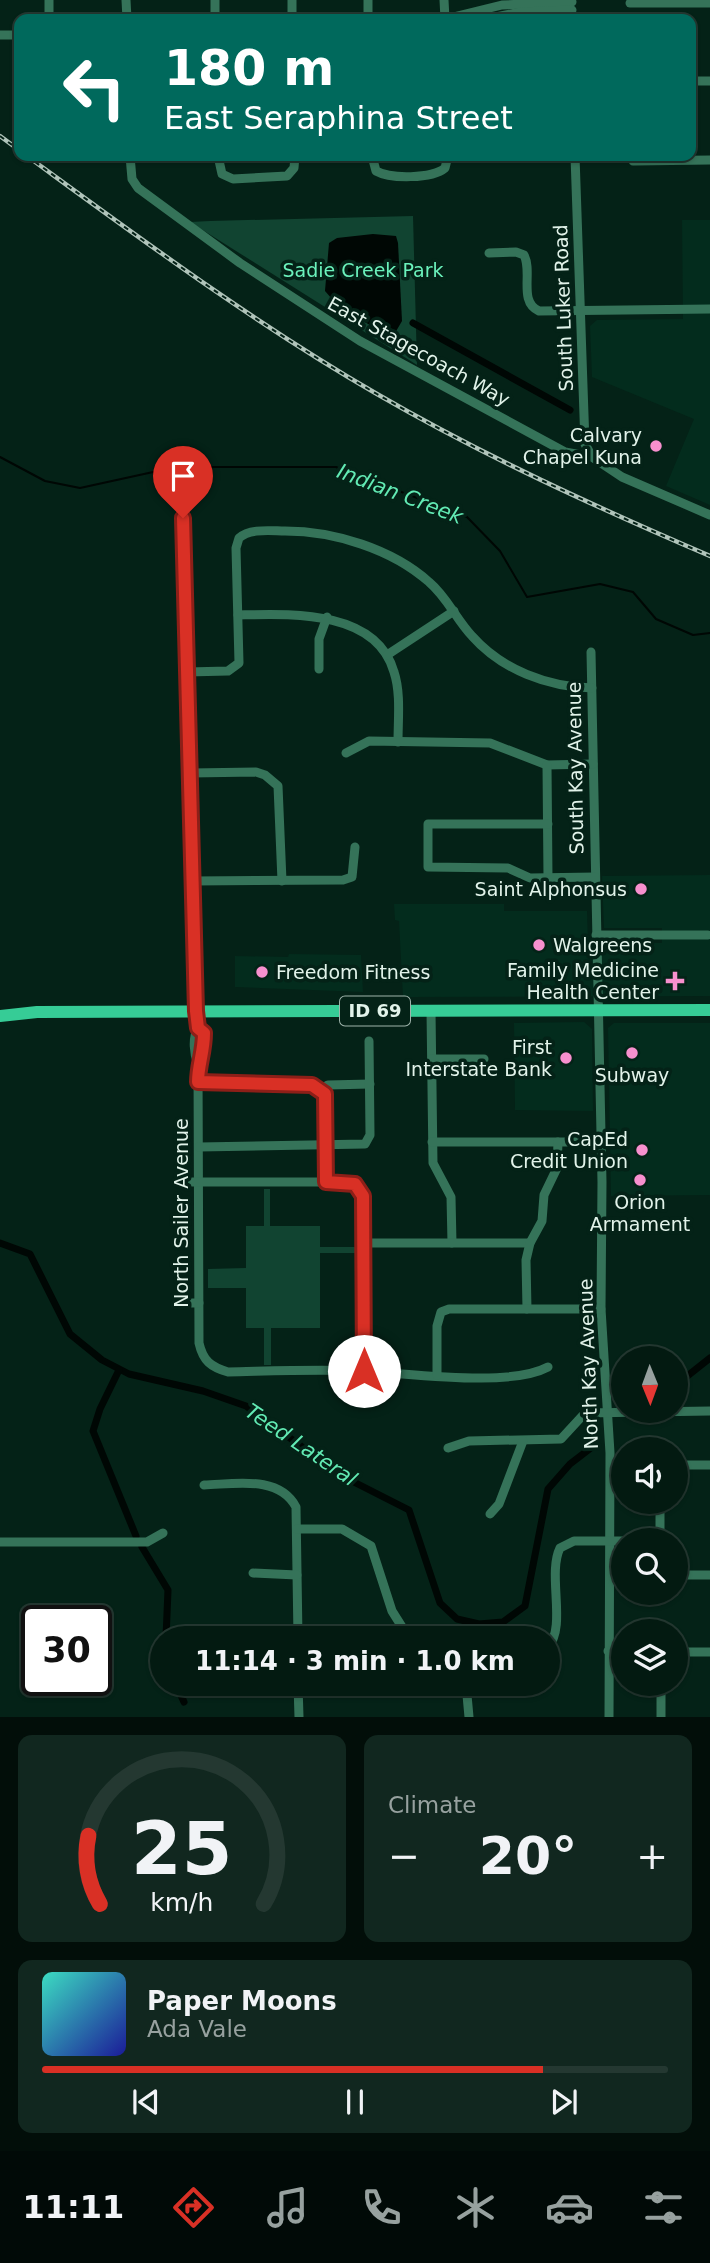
<!DOCTYPE html>
<meta charset="utf-8">
<style>
:root{--surface:#031a11;--page:#11271f;--text:#f1f3f6;--muted:#97a19f;--line:#243831;--accent:#d93025}
body{margin:0;font-family:"DejaVu Sans",sans-serif;background:var(--page);color:var(--text);height:100vh;display:flex;flex-direction:column;font-size:26px;white-space:nowrap}
*{box-sizing:border-box;margin:0}
p{font-size:23px;color:var(--muted)}
.icon{flex:none;width:38px;height:38px;fill:none;stroke:currentColor;stroke-width:2;stroke-linecap:round;stroke-linejoin:round}
.map{position:relative;height:1717px;overflow:hidden}
.side{display:flex;flex-direction:column;gap:18px;padding:18px;background:#020e09;flex:1}
.side>*{flex:none}
.guide{position:absolute;left:14px;top:14px;width:682px;height:147px;border-radius:14px;box-shadow:0 2px 5px #0004,0 0 0 2px var(--line);background:#00695c;color:#fff;overflow:hidden}
.needle{width:46px;rotate:179deg}
.buttons{position:absolute;left:611px;top:1346px;display:grid;gap:14px}
.buttons a{display:grid;place-items:center;width:77px;height:77px;border-radius:50%;background:var(--surface);box-shadow:0 2px 5px #0004,0 0 0 2px var(--line);font-size:35px}
.speed{position:absolute;left:21px;top:1605px;display:flex;gap:14px;font-size:35px;font-weight:700;text-align:center}
.speed>*{display:grid;place-content:center;width:91px;height:91px;border-radius:50%;background:var(--surface);box-shadow:0 2px 5px #0004,0 0 0 2px var(--line);line-height:1}
.speed .limit{border:4px solid #111;border-radius:10px;background:#fff;color:#111}
.pin{position:absolute;display:grid;place-items:center;width:60px;height:60px;color:#fff;margin:-72px -30px;border-radius:50% 50% 50% 0;rotate:-45deg;box-shadow:0 0 7px #0007}
.pin .icon{rotate:45deg}
.me{position:absolute;width:77px;margin:-38px;rotate:0deg;stroke-linejoin:round;filter:drop-shadow(0 0 5px #0008)}
.turn{display:flex;align-items:center;gap:24px;height:147px;padding:0 35px;font-size:32px}
.turn .icon{width:91px;height:91px;stroke-width:2.5}
.turn b{display:block;font-size:49px;line-height:60px}
.big{font-size:52px;font-weight:700;line-height:1.1}
.side .tile{flex:1;display:flex;flex-direction:column;justify-content:center;gap:10px;min-width:0;padding:0 24px;border-radius:14px;background:var(--page)}
.side .dial{align-items:center;gap:0}
.dial svg{height:182px;overflow:visible;fill:none;stroke:var(--line);stroke-width:7;stroke-linecap:round;text-anchor:middle}
.dial text{fill:var(--text);stroke:none}
.song{display:flex;align-items:center;gap:21px}
.cover{width:84px;height:84px;border-radius:10px;background:linear-gradient(135deg,hsl(170 70% 55%),hsl(240 70% 35%))}
.played{height:7px;border-radius:4px;background:linear-gradient(90deg,var(--accent) 80%,var(--line) 80%)}
.keys{display:flex;justify-content:space-around;direction:ltr}
.heat{display:flex;justify-content:space-between;align-items:center;font-size:38px;direction:ltr}
.side .tiles{flex:1;display:grid;gap:18px;grid-template-columns:1fr 1fr}
.tile:last-child{grid-column:span 2}
.trip{position:absolute;left:150px;top:1626px;width:410px;height:70px;border-radius:35px;background:var(--surface);box-shadow:0 2px 5px #0004,0 0 0 2px var(--line);font-weight:700;line-height:70px;text-align:center}
.dock{display:flex;height:112px;justify-content:space-around;align-items:center;background:#010a07;color:var(--muted)}
.dock .icon{width:49px;height:49px}
.dock .on{color:var(--accent)}
.dock b{font-size:32px;color:var(--text)}
.map>svg:first-child{display:block}
.built{fill:#032c1d}
.green{fill:#114431}
.water{fill:#000704}
.lines{fill:none;stroke-linecap:round;stroke-linejoin:round}
.stream{stroke:#000704;stroke-width:2}
.canal{stroke:#000704;stroke-width:7}
.minor{stroke:#357359;stroke-width:9}
.major{stroke:#36cc96;stroke-width:12}
.rail-casing{stroke:#b0c4ba;stroke-width:4.5}
.rail{stroke:#042217;stroke-width:2;stroke-dasharray:5;stroke-linecap:butt}
.route-casing{stroke:#8d1f18;stroke-width:18}
.route{stroke:#d93025;stroke-width:12}
.poi-dot{fill:#f790ce;stroke:#042217;stroke-width:2.5}
.labels{text-anchor:middle;stroke-width:7;stroke-linejoin:round;paint-order:stroke}
.shield{fill:#042217;stroke:#9fb4ab;stroke-width:2}
.shield-label{font-size:18px;font-weight:bold;fill:#e2f3ea}
.park-label{font-size:19px;fill:#6bf2bc;stroke:#042217}
.street-label{font-size:19px;fill:#e2f3ea;stroke:#042217}
.poi-label{font-size:19px;fill:#e2f3ea;stroke:#042217;text-anchor:end}
.water-label{font-size:21px;font-style:italic;fill:#62eab4;stroke:#042217}
</style>
<div class="map">
<svg width="710" height="1717" viewBox="0 0 710 1717">
<rect width="100%" height="100%" fill="#042217"/>
<g class="built">
<path d="M 682,220 L 710,220 L 710,505 L 666,486 L 694,419 L 592,377 L 590,326 L 597,320 L 683,319 Z"/>
<path d="M 710,875 L 710,996 L 403,997 L 399,921 L 395,920 L 394,904 L 504,904 L 504,911 L 587,911 L 588,943 L 662,943 L 662,928 L 604,928 L 602,876 Z"/>
<path d="M 289,954 L 361,955 L 363,992 L 235,987 L 235,956 L 288,957 Z"/>
<path d="M 584,1022 L 592,1029 L 593,1111 L 515,1110 L 514,1023 Z"/>
<path d="M 614,1023 L 710,1023 L 710,1195 L 611,1196 L 608,1028 Z"/>
</g>
<g class="green">
<path d="M 413,216 L 417,365 L 190,222 L 210,221 Z"/>
<path d="M 264,1189 L 270,1189 L 270,1226 L 320,1226 L 320,1247 L 357,1247 L 357,1253 L 320,1253 L 320,1328 L 271,1328 L 271,1365 L 264,1365 L 264,1328 L 246,1328 L 246,1288 L 208,1288 L 208,1269 L 246,1268 L 246,1226 L 264,1226 Z"/>
</g>
<path class="water" d="M 373,234 L 396,236 L 398,243 L 402,321 L 395,333 L 387,335 L 339,307 L 325,291 L 329,243 L 337,238 Z"/>
<g class="lines">
<path class="stream" d="M 0,457 L 45,481 L 80,488 L 176,467 L 336,467 L 467,517 L 500,551 L 527,597 L 600,584 L 633,592 L 656,619 L 693,635 L 710,633"/>
<g class="canal">
<path d="M 413,323 L 570,410"/>
<path d="M 0,1243 L 30,1254 L 70,1334 L 102,1360 L 129,1374 L 203,1391 L 246,1406 L 342,1476 L 409,1510 L 440,1603 L 457,1619 L 479,1624 L 503,1622 L 525,1606 L 548,1489 L 570,1464 L 596,1444"/>
<path d="M 119,1370 L 100,1409 L 93,1431 L 136,1536"/>
<path d="M 676,1385 L 710,1358"/>
<path d="M 142,1547 L 168,1590 L 166,1638"/>
<path d="M 176,1684 L 184,1702"/>
</g>
<g class="minor">
<path d="M 49,0 L 49,19"/>
<path d="M 126,0 L 127,19"/>
<path d="M 215,0 L 215,19"/>
<path d="M 292,0 L 292,19"/>
<path d="M 368,0 L 368,19"/>
<path d="M 444,0 L 445,19"/>
<path d="M 630,3 L 710,3"/>
<path d="M 445,19 L 502,5 L 572,2"/>
<path d="M 486,19 L 521,12 L 572,10"/>
<path d="M 0,35 L 19,35"/>
<path d="M 691,81 L 710,81"/>
<path d="M 130,156 L 132,179 L 138,188 L 240,263 L 360,341 L 565,452 L 592,457 L 622,477 L 710,515"/>
<path d="M 218,156 L 222,174 L 233,179 L 287,176 L 294,168 L 295,156"/>
<path d="M 372,156 L 376,171 C 390,179 432,179 445,168 L 448,156"/>
<path d="M 575,156 L 585,444 L 592,457"/>
<path d="M 633,161 L 710,160"/>
<path d="M 489,253 L 516,252 L 524,255 C 533,272 518,302 539,311 L 710,309"/>
<path d="M 183,518 L 198,1028 C 192,1038 194,1054 198,1065 L 204,1056 L 204,1033 L 198,1028"/>
<path d="M 238,615 C 289,614 376,609 394,672 C 401,693 398,719 398,742"/>
<path d="M 591,652 L 602,1182 L 601,1309 L 610,1453 L 609,1717"/>
<path d="M 387,655 L 454,611"/>
<path d="M 319,669 L 319,639 L 327,617"/>
<path d="M 187,672 L 228,671 L 239,663 L 236,548 L 239,538 C 250,528 271,531 285,531 C 334,531 392,549 429,582 C 447,597 456,619 472,636 C 502,670 548,687 592,688"/>
<path d="M 346,753 L 369,741 L 490,743 L 547,765 L 593,764"/>
<path d="M 547,765 L 548,878"/>
<path d="M 191,773 L 256,772 L 265,775 L 278,786 L 282,881"/>
<path d="M 548,824 L 428,824 L 428,867 L 508,868 L 530,878 L 595,877"/>
<path d="M 192,881 L 343,880 L 352,877 L 355,847"/>
<path d="M 596,935 L 708,935"/>
<path d="M 431,1011 L 433,1163 L 451,1197 L 452,1243"/>
<path d="M 432,1059 L 484,1059"/>
<path d="M 198,1065 L 199,1343 C 203,1361 211,1367 228,1372 C 273,1371 318,1369 362,1371 C 409,1373 509,1388 548,1367"/>
<path d="M 198,1082 L 312,1085 L 321,1089"/>
<path d="M 321,1089 L 326,1099 L 326,1182"/>
<path d="M 321,1089 L 328,1085 L 370,1084"/>
<path d="M 432,1142 L 601,1142"/>
<path d="M 199,1147 L 365,1144 L 370,1135 L 369,1041"/>
<path d="M 186,1182 L 349,1182 L 359,1186 L 363,1196 L 364,1371"/>
<path d="M 364,1243 L 530,1243"/>
<path d="M 180,1303 L 199,1303"/>
<path d="M 527,1309 L 526,1260 L 530,1243 L 542,1221 L 544,1195 L 557,1168 L 558,1142"/>
<path d="M 437,1375 L 437,1326 L 441,1312 L 449,1309 L 601,1309"/>
<path d="M 448,1448 L 469,1441 L 561,1439 L 585,1413 L 710,1411"/>
<path d="M 676,1465 L 710,1465"/>
<path d="M 204,1485 C 236,1484 279,1475 296,1507 L 298,1638"/>
<path d="M 490,1514 L 499,1504 L 523,1441"/>
<path d="M 297,1529 L 342,1529 L 371,1546 L 392,1611 L 409,1638"/>
<path d="M 660,1540 L 660,1502"/>
<path d="M 0,1542 L 147,1542 L 163,1533"/>
<path d="M 253,1573 L 297,1575"/>
<path d="M 676,1575 L 710,1575"/>
<path d="M 548,1647 C 567,1627 547,1574 560,1548 L 574,1541 L 623,1541"/>
<path d="M 608,1651 L 623,1652"/>
<path d="M 676,1652 L 710,1652"/>
<path d="M 298,1684 L 299,1717"/>
<path d="M 466,1684 L 469,1717"/>
<path d="M 661,1717 L 661,1684"/>
</g>
<path class="major" d="M 0,1016 L 37,1012 L 710,1010"/>
<g class="rail-casing">
<g id="rail">
<path d="M 0,136 L 19,150"/>
<path d="M 27,156 C 141,239 254,323 377,394 C 484,456 596,507 710,556"/>
</g>
</g>
<use href="#rail" class="rail"/>
</g>
<g class="lines">
<g class="route-casing">
<path id="route" d="M 183,518 L 196,1011 L 198,1028 L 204,1033 C 204,1052 198,1065 198,1082 L 312,1085 L 325,1094 L 326,1182 L 355,1184 L 363,1196 L 364,1371"/>
</g>
<use href="#route" class="route"/>
</g>
<g class="poi-dot">
<circle cx="656" cy="446" r="7"/>
<circle cx="641" cy="889" r="7"/>
<circle cx="539" cy="945" r="7"/>
<circle cx="262" cy="972" r="7"/>
<path d="M671.5 970.5h7v7h7v7h-7v7h-7v-7h-7v-7h7z"/>
<circle cx="632" cy="1053" r="7"/>
<circle cx="566" cy="1058" r="7"/>
<circle cx="642" cy="1150" r="7"/>
<circle cx="640" cy="1180" r="7"/>
</g>
<g class="labels">
<rect class="shield" x="340" y="996.5" width="70" height="29" rx="5"/>
<g class="shield-label">
<text x="375" y="1017">ID 69</text>
</g>
<g class="park-label">
<text x="363" y="277">Sadie Creek Park</text>
</g>
<g class="street-label">
<text transform="translate(563 308) rotate(-92)" y="7">South Luker Road</text>
<text transform="translate(419 351) rotate(29)" y="7">East Stagecoach Way</text>
<text transform="translate(575 768) rotate(-91)" y="7">South Kay Avenue</text>
<text transform="translate(181 1213) rotate(-90)" y="7">North Sailer Avenue</text>
<text transform="translate(588 1364) rotate(-92)" y="7">North Kay Avenue</text>
</g>
<g class="poi-label">
<text x="642" y="442">Calvary<tspan x="642" dy="22">Chapel Kuna</tspan></text>
<text x="627" y="896">Saint Alphonsus</text>
<text x="553" y="952" text-anchor="start">Walgreens</text>
<text x="659" y="977">Family Medicine<tspan x="659" dy="22">Health Center</tspan></text>
<text x="276" y="979" text-anchor="start">Freedom Fitness</text>
<text x="552" y="1054">First<tspan x="552" dy="22">Interstate Bank</tspan></text>
<text x="632" y="1082" text-anchor="middle">Subway</text>
<text x="628" y="1146">CapEd<tspan x="628" dy="22">Credit Union</tspan></text>
<text x="640" y="1209" text-anchor="middle">Orion<tspan x="640" dy="22">Armament</tspan></text>
</g>
<g class="water-label">
<text transform="translate(400 494) rotate(21)" y="7">Indian Creek</text>
<text transform="translate(301 1445) rotate(34)" y="7">Teed Lateral</text>
</g>
</g>
</svg>
<div class="buttons">
<a><svg class="needle" viewBox="-14 -14 28 28"><path d="M0-13l5 13h-10z" fill="#e53935"/><path d="M0 13l5-13h-10z" fill="#97a19f"/></svg></a>
<a><svg class="icon" aria-label="sound" viewBox="0 0 24 24"><path d="M4 9h4l5-4v14l-5-4H4zM17 9q2 3 0 6"/></svg></a>
<a><svg class="icon" aria-label="search" viewBox="0 0 24 24"><circle cx="10" cy="10" r="6"/><path d="M15 15l6 6"/></svg></a>
<a><svg class="icon" aria-label="layers" viewBox="0 0 24 24"><path d="M12 4l9 5-9 5-9-5zM3 14l9 5 9-5"/></svg></a>
</div>
<div class="speed"><div class="limit">30</div></div>
<div class="pin" style="left:183px;top:518px;background:#d93025"><svg class="icon" aria-label="arrive" viewBox="0 0 24 24"><path d="M6 21V4h12l-3 4 3 4H6"/></svg></div>
<svg class="me" style="left:364px;top:1371px" viewBox="-20 -20 40 40"><circle r="19" fill="#fff"/><path d="M0-13L10 11 0 6-10 11z" fill="#d93025"/></svg>
<div class="trip">11:14 · 3 min · 1.0 km</div>
<div class="guide">
<div class="turn"><svg class="icon" aria-label="left" viewBox="0 0 24 24"><path d="M17 20v-9H6M10 6l-5 5 5 5"/></svg><div><b>180 m</b>East Seraphina Street</div></div>
</div>
</div>
<section class="side">
<div class="tiles">
<div class="tile dial"><svg viewBox="0 0 100 80">
<path d="M14 69A42 42 0 1 1 86 69"/>
<path d="M14 69A42 42 0 0 1 9 39" stroke="#d93025"/>
<text x="50" y="56" font-size="32" font-weight="700">25</text>
<text x="50" y="72" font-size="11">km/h</text>
</svg></div>
<div class="tile"><p>Climate</p>
<div class="heat"><a>−</a><b class="big">20°</b><a>+</a></div>
</div>
<div class="tile">
<div class="song"><i class="cover"></i><div><b>Paper Moons</b><p>Ada Vale</p></div></div>
<div class="played"></div>
<div class="keys"><svg class="icon" aria-label="previous" viewBox="0 0 24 24"><path d="M18 5L8 12l10 7zM5 5v14"/></svg><svg class="icon" aria-label="pause" viewBox="0 0 24 24"><path d="M8 5v14M16 5v14"/></svg><svg class="icon" aria-label="next" viewBox="0 0 24 24"><path d="M6 5l10 7-10 7zM19 5v14"/></svg></div>
</div>
</div>
</section>
<nav class="dock">
<b>11:11</b>
<svg class="icon on" aria-label="directions" viewBox="0 0 24 24"><path d="M12 3l9 9-9 9-9-9zM9 14v-3h6M13 9l2 2-2 2"/></svg>
<svg class="icon" aria-label="music" viewBox="0 0 24 24"><path d="M9 18V5l10-2v13"/><circle cx="6" cy="18" r="3"/><circle cx="16" cy="16" r="3"/></svg>
<svg class="icon" aria-label="phone" viewBox="0 0 24 24"><path d="M5 4h4l2 5-3 2q2 4 5 5l2-3 5 2v4C11 20 4 13 5 4z"/></svg>
<svg class="icon" aria-label="climate" viewBox="0 0 24 24"><path d="M12 3v18M4 7l16 10M4 17L20 7"/></svg>
<svg class="icon" aria-label="car" viewBox="0 0 24 24"><path d="M5 17H2v-5l4-1 3-4h7l3 4 3 1v5h-3M9 17h6M6 11h13"/><circle cx="7" cy="17" r="2"/><circle cx="17" cy="17" r="2"/></svg>
<svg class="icon" aria-label="filters" viewBox="0 0 24 24"><path d="M4 7h16M4 17h16"/><circle cx="9" cy="7" r="2"/><circle cx="15" cy="17" r="2"/></svg>
</nav>
